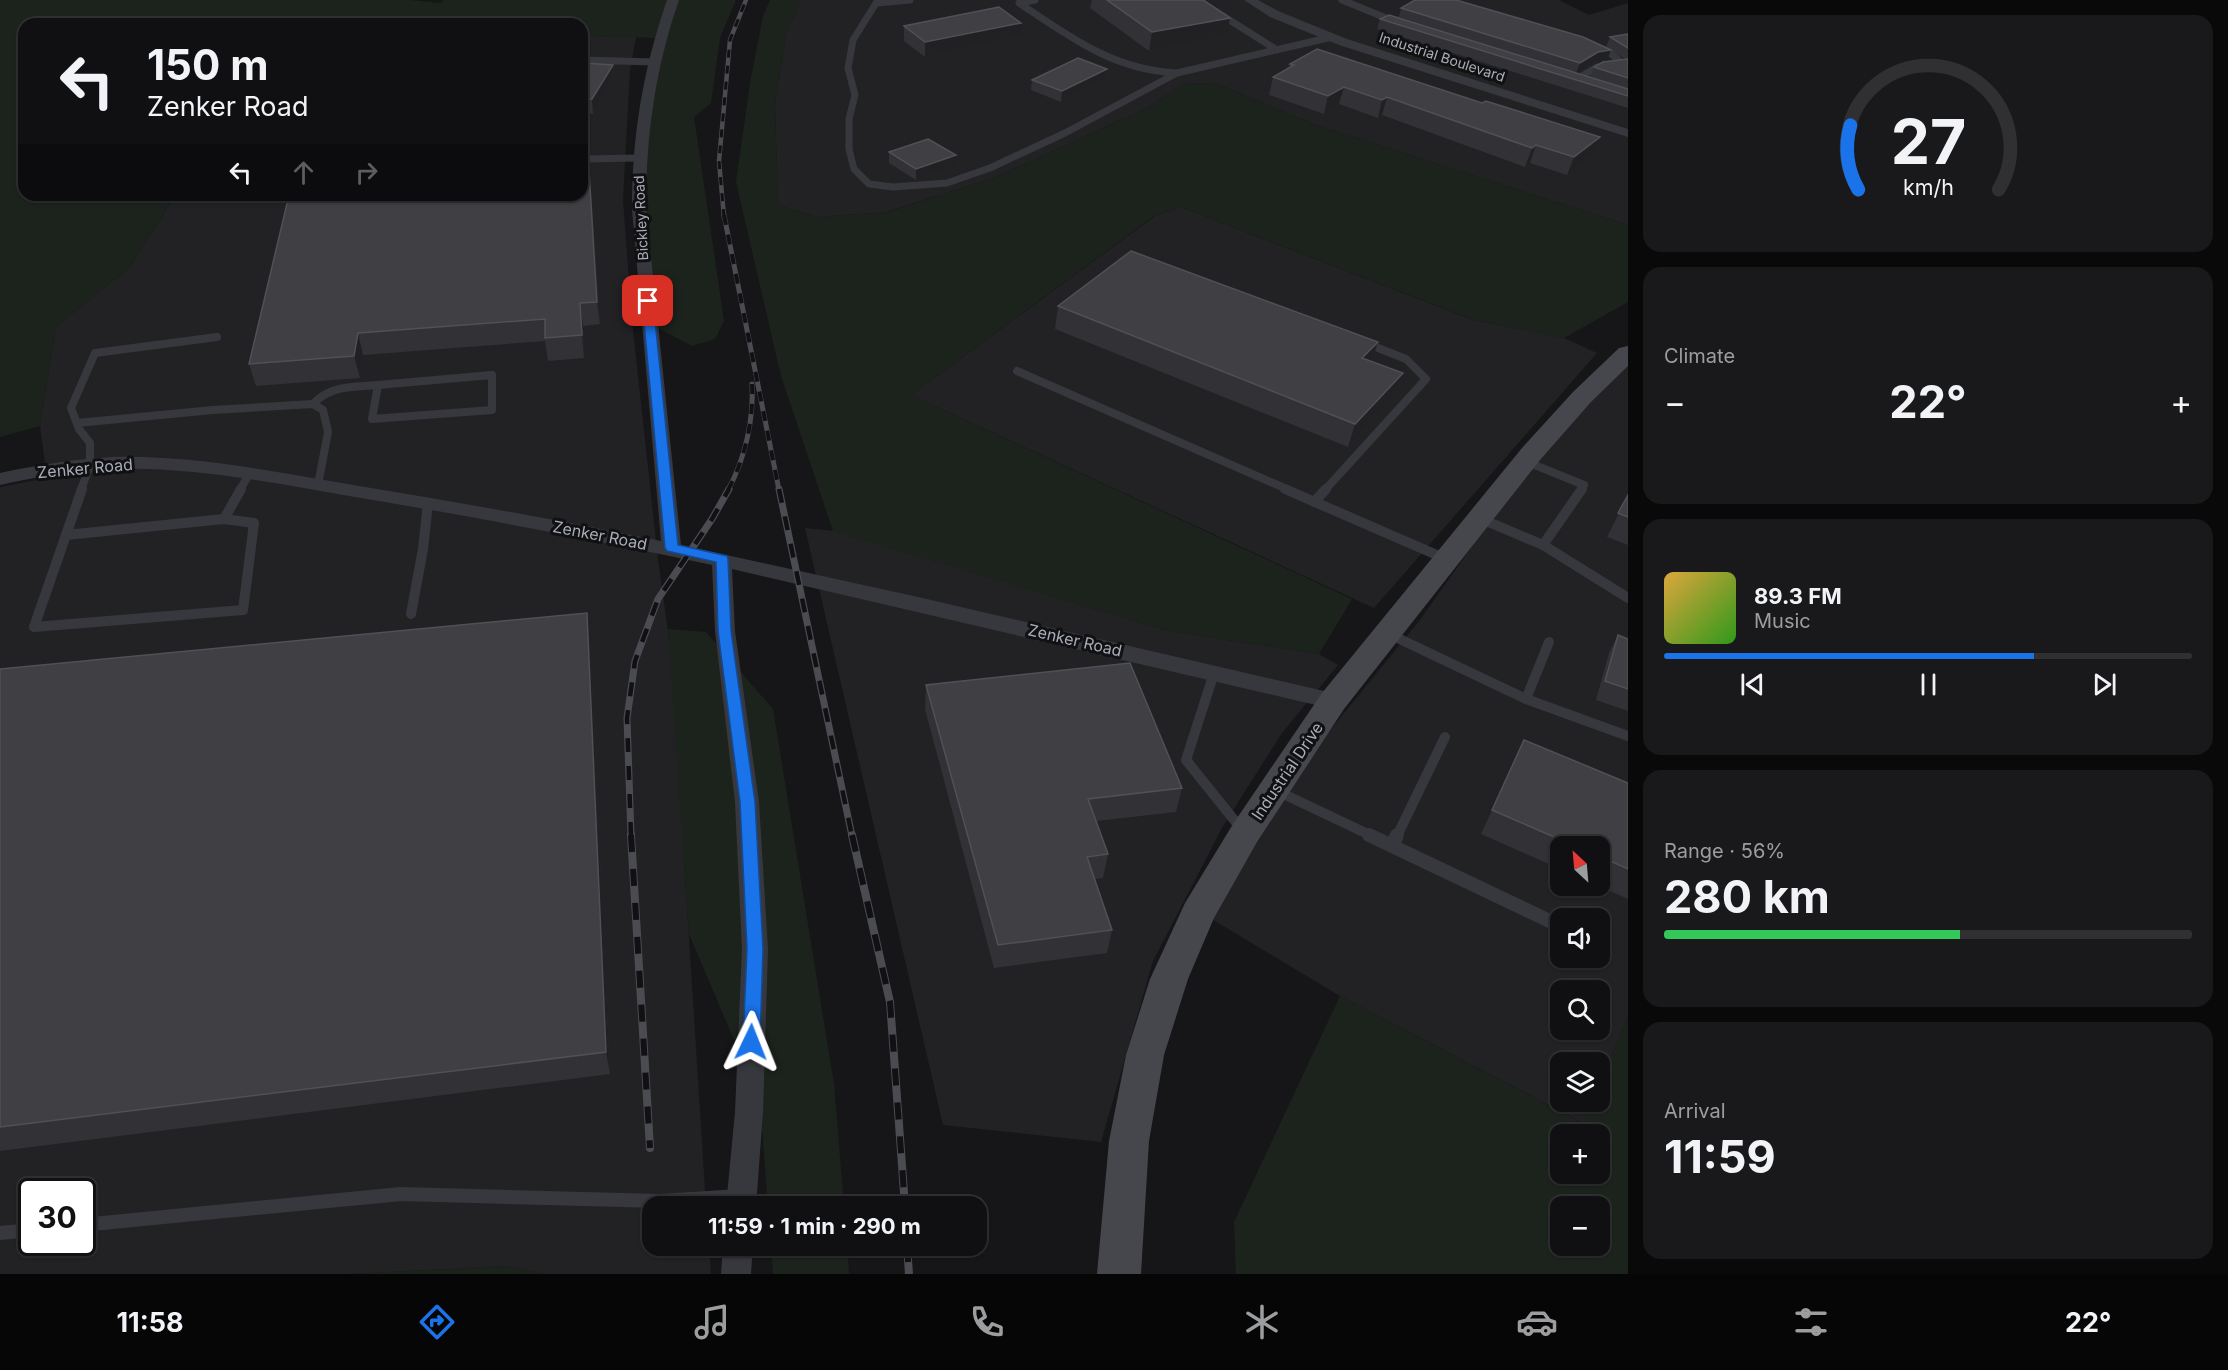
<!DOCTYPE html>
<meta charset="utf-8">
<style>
:root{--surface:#101012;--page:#19191b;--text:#f1f3f6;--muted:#9c9d9f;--line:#303032;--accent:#1a73e8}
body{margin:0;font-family:Inter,sans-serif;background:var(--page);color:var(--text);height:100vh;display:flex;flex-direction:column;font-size:22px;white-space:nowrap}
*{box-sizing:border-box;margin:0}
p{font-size:20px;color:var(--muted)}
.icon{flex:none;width:33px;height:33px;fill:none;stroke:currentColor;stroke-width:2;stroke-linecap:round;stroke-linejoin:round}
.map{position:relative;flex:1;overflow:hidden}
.panel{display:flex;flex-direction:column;gap:15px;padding:15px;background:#09090a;width:600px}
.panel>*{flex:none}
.hud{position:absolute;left:18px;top:18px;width:570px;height:183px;border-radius:18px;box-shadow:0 2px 4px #0004,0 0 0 2px var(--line);background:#101012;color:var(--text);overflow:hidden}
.needle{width:39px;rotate:334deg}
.controls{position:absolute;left:1550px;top:836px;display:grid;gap:12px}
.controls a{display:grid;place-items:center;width:60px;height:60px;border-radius:12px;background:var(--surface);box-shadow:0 2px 4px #0004,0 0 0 2px var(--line);font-size:30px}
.speed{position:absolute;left:18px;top:1178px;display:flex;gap:12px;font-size:30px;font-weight:700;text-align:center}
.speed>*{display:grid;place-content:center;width:78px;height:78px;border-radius:50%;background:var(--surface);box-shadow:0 2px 4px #0004,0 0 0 2px var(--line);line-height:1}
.speed .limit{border:3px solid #111;border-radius:9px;background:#fff;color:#111}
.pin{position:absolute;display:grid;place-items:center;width:51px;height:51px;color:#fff;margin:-26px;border-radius:12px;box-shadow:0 3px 9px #0006}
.me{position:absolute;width:66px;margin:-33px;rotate:2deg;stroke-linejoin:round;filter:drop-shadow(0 0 4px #0008)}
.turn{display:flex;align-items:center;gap:21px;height:126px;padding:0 30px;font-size:27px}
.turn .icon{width:78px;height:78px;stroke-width:2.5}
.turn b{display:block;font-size:42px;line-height:51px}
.lanes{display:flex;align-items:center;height:57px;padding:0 30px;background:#0003;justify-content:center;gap:30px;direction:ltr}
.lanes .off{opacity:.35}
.big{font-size:45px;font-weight:700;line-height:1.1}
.panel .card{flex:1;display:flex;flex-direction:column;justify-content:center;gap:9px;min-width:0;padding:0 21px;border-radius:18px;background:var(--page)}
.panel .dial{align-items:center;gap:0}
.dial svg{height:156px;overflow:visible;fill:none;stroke:var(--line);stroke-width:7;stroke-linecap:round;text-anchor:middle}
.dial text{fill:var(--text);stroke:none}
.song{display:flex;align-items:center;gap:18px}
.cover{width:72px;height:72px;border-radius:9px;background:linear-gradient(135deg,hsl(40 70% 55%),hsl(110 70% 35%))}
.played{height:6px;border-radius:3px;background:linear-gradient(90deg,var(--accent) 70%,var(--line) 70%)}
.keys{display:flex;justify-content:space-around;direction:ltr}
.heat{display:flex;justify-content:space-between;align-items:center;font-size:33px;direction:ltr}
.charge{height:9px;border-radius:4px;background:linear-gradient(90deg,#34c759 56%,var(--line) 0)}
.trip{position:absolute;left:642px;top:1196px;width:345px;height:60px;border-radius:18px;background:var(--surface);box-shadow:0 2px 4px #0004,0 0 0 2px var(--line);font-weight:700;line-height:60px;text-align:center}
.menu{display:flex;height:96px;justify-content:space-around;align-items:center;background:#060607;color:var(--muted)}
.menu .icon{width:42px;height:42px}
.menu .on{color:var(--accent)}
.menu b{font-size:27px;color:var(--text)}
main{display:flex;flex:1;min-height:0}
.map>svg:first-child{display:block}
.built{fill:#222225;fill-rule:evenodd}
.green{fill:#1c231d;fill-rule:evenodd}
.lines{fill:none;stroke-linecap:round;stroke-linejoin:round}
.lane-far3{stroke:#37383d;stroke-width:7}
.lane-far2{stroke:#37383d;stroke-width:8}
.lane-far1{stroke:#37383d;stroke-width:10}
.lane{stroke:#37383d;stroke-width:14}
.street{fill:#37383d;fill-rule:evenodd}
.secondary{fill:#45474d;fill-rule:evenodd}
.rail-far3-casing{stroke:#4a4c52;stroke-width:4.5}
.rail-far2-casing{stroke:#4a4c52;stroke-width:5}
.rail-far1-casing{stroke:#4a4c52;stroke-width:7}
.rail-casing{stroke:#4a4c52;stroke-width:8}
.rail-far3{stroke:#111113;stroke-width:3;stroke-dasharray:8;stroke-linecap:butt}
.rail-far2{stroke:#111113;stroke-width:4;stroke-dasharray:10;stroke-linecap:butt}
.rail-far1{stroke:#111113;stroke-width:4.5;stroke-dasharray:14;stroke-linecap:butt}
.rail{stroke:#111113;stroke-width:6;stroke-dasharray:17;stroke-linecap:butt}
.wall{fill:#323236}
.shaded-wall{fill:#212124}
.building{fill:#3f3f44;stroke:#4f5156;stroke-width:1.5}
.route{fill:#1a73e8;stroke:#114b97;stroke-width:1.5}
.labels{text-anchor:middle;stroke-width:6;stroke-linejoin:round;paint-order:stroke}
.far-street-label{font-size:14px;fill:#a8adb8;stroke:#111113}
.street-label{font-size:16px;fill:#a8adb8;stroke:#111113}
</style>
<main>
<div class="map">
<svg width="1628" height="1274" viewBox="0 0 1628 1274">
<rect width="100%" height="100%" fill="#161618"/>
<g class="built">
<path d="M 801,0 L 1559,0 L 1589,15 L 1628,3 L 1628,225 L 1313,124 L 1215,83 L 1184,84 L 1147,108 L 994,178 L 886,212 L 817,217 L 778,205 L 775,105 L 786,34 Z"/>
<path d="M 582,36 L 636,37 L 630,70 L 623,200 L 632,321 L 658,559 L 671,653 L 706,1206 L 652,1206 L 652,1245 L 709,1245 L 711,1274 L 543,1274 L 507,1266 L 349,1274 L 0,1274 L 0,487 L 47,478 L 40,426 L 56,327 L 130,267 L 175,195 L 582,195 ZM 32,1191 L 82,1191 L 82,1242 L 32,1242 Z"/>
<path d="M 1181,207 L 1473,320 L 1564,338 L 1597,353 L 1374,608 L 911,395 L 1155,216 Z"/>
<path d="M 1628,363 L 1628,1017 L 1599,1085 L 1599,1062 L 1560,1062 L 1560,1101 L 1592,1101 L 1583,1123 L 1340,996 L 1210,918 L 1314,750 L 1419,621 L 1513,489 L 1572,421 ZM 1560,846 L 1599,846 L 1599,885 L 1560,885 ZM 1560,918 L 1599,918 L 1599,957 L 1560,957 ZM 1560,990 L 1599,990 L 1599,1029 L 1560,1029 Z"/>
<path d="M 805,528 L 834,531 L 1168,631 L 1319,654 L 1338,665 L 1282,733 L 1223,826 L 1153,961 L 1101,1142 L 943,1125 Z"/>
</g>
<g class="green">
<path d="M 0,0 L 410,0 L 440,3 L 444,0 L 736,0 L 720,38 L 711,103 L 694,117 L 724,321 L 715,339 L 692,346 L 650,324 L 639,209 L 659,38 L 582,36 L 582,24 L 24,24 L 24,195 L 175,195 L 130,267 L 56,327 L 40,426 L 0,437 Z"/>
<path d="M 770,0 L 801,0 L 786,34 L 775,105 L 778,205 L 817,217 L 887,212 L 994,178 L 1147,108 L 1184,84 L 1215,83 L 1313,124 L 1628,225 L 1628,302 L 1564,338 L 1474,320 L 1181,207 L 1154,216 L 911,395 L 1352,599 L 1319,654 L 1168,631 L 833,531 L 781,376 L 736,182 L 750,83 L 763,16 Z"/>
<path d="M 668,629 L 706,632 L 773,709 L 834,1084 L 844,1206 L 768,1206 L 760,1101 L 689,934 Z"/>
<path d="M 1340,996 L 1582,1123 L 1592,1101 L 1599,1101 L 1599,1085 L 1628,1017 L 1628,1274 L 1236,1274 L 1234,1222 ZM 1560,1134 L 1599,1134 L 1599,1173 L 1560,1173 ZM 1560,1206 L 1599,1206 L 1599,1245 L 1560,1245 Z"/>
<path d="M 771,1245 L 847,1245 L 849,1274 L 773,1274 Z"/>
<path d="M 507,1266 L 543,1274 L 349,1274 Z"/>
</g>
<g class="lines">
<g class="lane-far3">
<path d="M 878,0 L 853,40 L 848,68 L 855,95 L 849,119 L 849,149 L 854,169 L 869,184 L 893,187 L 947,183 L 990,168 L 1065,133 L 1177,73"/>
<path d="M 1035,0 L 1019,3 C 1070,37 1113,70 1177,73 L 1332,37"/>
<path d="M 1198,0 L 1277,50"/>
<path d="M 1342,0 L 1396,22"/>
<path d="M 877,3 L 910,0"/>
<path d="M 582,60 L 653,62"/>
<path d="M 1577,79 L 1597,67 L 1623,64 L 1608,51 L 1599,48"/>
<path d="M 582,159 L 639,158"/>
</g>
<g class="lane-far2">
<path d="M 1017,371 L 1289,490"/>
<path d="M 492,375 L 492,410 L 372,419 L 378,385 Z"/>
<path d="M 313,404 C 330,385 354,387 378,385"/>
<path d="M 77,423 L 213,410 L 313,404 L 323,410 L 328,432 L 318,485"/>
<path d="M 1525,461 L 1584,485 L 1581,490"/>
<path d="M 81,490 L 90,465 L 90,443 L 79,429 L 71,408 L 95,353 L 217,337"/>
<path d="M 240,490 L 249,474"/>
<path d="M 1325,490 L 1426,379 L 1406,359 L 1363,342"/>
</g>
<g class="lane-far1">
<path d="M 1285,489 L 1446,559"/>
<path d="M 1314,502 L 1326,489"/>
<path d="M 1479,518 L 1543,545 L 1628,598"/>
<path d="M 224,519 L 241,489"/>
<path d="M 224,519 L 254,523 L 243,610 L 34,627 L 66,535 Z"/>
<path d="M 66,535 L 82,489"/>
<path d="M 1543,545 L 1582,489"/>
<path d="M 411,614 L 423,549 L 428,503"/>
<path d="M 1387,633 L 1526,699 L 1628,736"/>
<path d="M 1214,673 L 1186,760 L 1243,831"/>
<path d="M 1526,699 L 1549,642"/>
<path d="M 1275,790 L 1372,836"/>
<path d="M 1397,836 L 1445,737"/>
</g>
<g class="lane">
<path d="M 1369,835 L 1560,926"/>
<path d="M 1392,846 L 1397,835"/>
<path d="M 82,1225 L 401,1194 L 660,1201 L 740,1196"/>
<path d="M 0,1233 L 32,1230"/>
</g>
<g class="street">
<path d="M 667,0 L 679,0 C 655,69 646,136 646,209 L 681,545 L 918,597 L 1333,693 L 1341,695 L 1344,701 L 1341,707 L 1333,709 L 732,569 L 735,631 L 759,802 L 768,949 L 763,1112 L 756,1206 L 726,1206 L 735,1112 L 742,949 L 735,802 L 715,631 L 712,565 C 600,541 487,519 373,500 C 287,486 200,466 112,469 C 74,470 37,477 0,485 L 0,473 C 37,465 75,459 113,457 C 197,455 282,473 365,487 C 464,503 562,521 661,541 L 632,209 C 632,136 643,69 667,0 Z"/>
<path d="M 1244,0 L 1258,0 L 1278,11 L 1347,39 L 1628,129 L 1628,137 L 1339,45 L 1270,17 Z"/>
<path d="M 723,1245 L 753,1245 L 751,1274 L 721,1274 Z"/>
</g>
<path class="secondary" d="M 1628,346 L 1628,366 L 1591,402 L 1540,460 L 1344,709 L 1257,842 L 1214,918 L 1188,979 L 1164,1055 L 1149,1141 L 1141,1274 L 1097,1274 L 1109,1141 L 1126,1055 L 1150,979 L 1185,903 L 1233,824 L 1322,693 L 1522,448 L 1573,392 L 1619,348 Z"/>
<g class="rail-far3-casing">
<path id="rail-far3" d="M 724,217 L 719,161 L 730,40 L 746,0"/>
</g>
<g class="rail-far2-casing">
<g id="rail-far2">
<path d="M 724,215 L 779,490"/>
<path d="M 728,490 C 745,459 754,419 752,384"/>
</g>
</g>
<g class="rail-far1-casing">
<g id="rail-far1">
<path d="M 779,489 L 852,836"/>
<path d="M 631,836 L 627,718 L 635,661 L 658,599 L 712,519 L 729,489"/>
</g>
</g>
<g class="rail-casing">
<g id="rail">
<path d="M 631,835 L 650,1148"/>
<path d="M 852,835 L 890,1002 L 905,1206"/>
<path d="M 907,1245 L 909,1274"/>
</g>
</g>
<use href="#rail-far3" class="rail-far3"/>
<use href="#rail-far2" class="rail-far2"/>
<use href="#rail-far1" class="rail-far1"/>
<use href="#rail" class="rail"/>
</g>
<g class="wall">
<path d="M 1092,0 L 1203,0 L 1227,37 L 1149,51 L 1090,8 Z"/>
<path d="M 1401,8 L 1607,60 L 1595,62 L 1576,73 L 1399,17 Z"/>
<path d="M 1380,19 L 1628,89 L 1628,108 L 1377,29 Z"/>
<path d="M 904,26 L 1020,37 L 925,57 L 904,41 Z"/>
<path d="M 1628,34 L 1628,89 L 1590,77 L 1594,67 L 1625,59 L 1606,47 L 1610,37 Z"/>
<path d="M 582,63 L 613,65 L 614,80 L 593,114 L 582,113 Z"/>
<path d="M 1290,64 L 1593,155 L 1567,175 L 1530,163 L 1525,167 L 1382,115 L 1378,118 L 1339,104 L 1324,114 L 1269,95 L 1273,77 L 1289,68 Z"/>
<path d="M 1107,69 L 1106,79 L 1061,102 L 1031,90 L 1032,80 Z"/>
<path d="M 889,152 L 955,166 L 916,180 L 889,163 Z"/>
<path d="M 591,191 L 600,324 L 583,326 L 584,358 L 548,361 L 545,341 L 363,355 L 360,378 L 256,386 L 249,364 Z"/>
<path d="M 1058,306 L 1403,373 L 1396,396 L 1348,447 L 1055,329 Z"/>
<path d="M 1628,495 L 1628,545 L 1607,537 Z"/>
<path d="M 1618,635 L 1628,639 L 1628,711 L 1596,700 L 1609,653 Z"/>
<path d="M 590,637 L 610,1074 L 0,1151 L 0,669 Z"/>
<path d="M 926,685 L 1182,788 L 1176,812 L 1096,821 L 1108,854 L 1103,878 L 1095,879 L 1112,930 L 1107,953 L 994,968 L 925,709 Z"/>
<path d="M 1524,740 L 1628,783 L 1628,899 L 1597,885 L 1599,885 L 1599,846 L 1560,846 L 1560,869 L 1481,834 Z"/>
</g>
<g class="shaded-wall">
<path d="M 1230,18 L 1227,37 L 1149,51 L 1152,32 Z"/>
<path d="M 1021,23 L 1020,37 L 925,57 L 925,42 Z"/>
<path d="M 1611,50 L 1607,60 L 1595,62 L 1576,73 L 1580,63 L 1598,52 Z"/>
<path d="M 613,65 L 614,80 L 593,114 L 592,99 Z"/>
<path d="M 1107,69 L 1106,79 L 1061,102 L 1062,91 Z"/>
<path d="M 1344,87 L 1339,104 L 1324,114 L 1328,96 Z"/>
<path d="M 1387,97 L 1382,115 L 1378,118 L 1382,100 Z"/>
<path d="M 1600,137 L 1593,155 L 1567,175 L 1574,157 Z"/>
<path d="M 1536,145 L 1530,163 L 1525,167 L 1532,148 Z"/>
<path d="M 956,155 L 955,166 L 916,180 L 916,169 Z"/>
<path d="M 589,170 L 591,191 L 600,324 L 597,302 Z"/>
<path d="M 580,303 L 583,326 L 584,358 L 582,335 Z"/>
<path d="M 358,333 L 363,355 L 360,378 L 354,356 Z"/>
<path d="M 1378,342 L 1371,364 L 1362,358 Z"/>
<path d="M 1403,373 L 1396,396 L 1348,447 L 1355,424 Z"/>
<path d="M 587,613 L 590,637 L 610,1074 L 606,1052 Z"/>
</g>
<g class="building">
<path d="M 1107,0 L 1203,0 L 1230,18 L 1152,32 Z"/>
<path d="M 1415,0 L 1456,0 L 1583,37 L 1611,50 L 1598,52 L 1580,63 L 1401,8 Z"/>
<path d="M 999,7 L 1021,23 L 925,42 L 904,26 Z"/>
<path d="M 1389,15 L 1628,89 L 1628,96 L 1380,19 Z"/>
<path d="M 1628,34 L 1628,48 L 1610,37 Z"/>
<path d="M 1317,49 L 1482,103 L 1486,101 L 1600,137 L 1574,157 L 1536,145 L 1532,148 L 1387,97 L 1382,100 L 1344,87 L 1328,96 L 1273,77 L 1294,65 L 1290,64 Z"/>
<path d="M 1078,58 L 1107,69 L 1062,91 L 1032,80 Z"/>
<path d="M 1628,59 L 1628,78 L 1594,67 L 1603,62 Z"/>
<path d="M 582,63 L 613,65 L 592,99 L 582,98 Z"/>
<path d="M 928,139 L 956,155 L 916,169 L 889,152 Z"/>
<path d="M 589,170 L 597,302 L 580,303 L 582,335 L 545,338 L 545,319 L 358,333 L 354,356 L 249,364 L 289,195 L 582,195 L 582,171 Z"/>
<path d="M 1131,251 L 1378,342 L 1362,358 L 1403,373 L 1355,424 L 1058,306 Z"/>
<path d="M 1628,495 L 1628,517 L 1618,513 Z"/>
<path d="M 587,613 L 606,1052 L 0,1127 L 0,669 Z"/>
<path d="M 1618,635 L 1628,639 L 1628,689 L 1605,681 Z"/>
<path d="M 1130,663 L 1182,788 L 1088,799 L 1108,854 L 1087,857 L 1112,930 L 998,945 L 926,685 Z"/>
<path d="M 1524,740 L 1628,783 L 1628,869 L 1599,856 L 1599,846 L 1575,846 L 1492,810 Z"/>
</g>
<path class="route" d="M 648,297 L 653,301 L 678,545 L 727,556 L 728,559 L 731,631 L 755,802 L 763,949 L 760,1042 L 758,1047 L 751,1050 L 745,1047 L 743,1042 L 747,949 L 740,802 L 718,631 L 716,562 L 667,551 L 665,548 L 642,301 Z"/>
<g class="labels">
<g class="far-street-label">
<text transform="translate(1442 57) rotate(18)" y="5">Industrial Boulevard</text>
<text transform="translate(641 218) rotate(-93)" y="5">Bickley Road</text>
</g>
<g class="street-label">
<text transform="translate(85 468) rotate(-5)" y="6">Zenker Road</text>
<text transform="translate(600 535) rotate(11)" y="6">Zenker Road</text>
<text transform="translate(1075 640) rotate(13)" y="6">Zenker Road</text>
<text transform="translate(1287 771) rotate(-56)" y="6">Industrial Drive</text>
</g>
</g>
</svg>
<div class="controls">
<a><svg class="needle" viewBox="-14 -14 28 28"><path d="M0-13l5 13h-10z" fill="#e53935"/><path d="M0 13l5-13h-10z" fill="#9c9d9f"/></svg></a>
<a><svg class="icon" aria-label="sound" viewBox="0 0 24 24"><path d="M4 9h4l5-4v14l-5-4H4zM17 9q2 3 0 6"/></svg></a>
<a><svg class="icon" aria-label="search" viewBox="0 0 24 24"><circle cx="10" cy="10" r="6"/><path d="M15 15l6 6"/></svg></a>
<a><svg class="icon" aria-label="layers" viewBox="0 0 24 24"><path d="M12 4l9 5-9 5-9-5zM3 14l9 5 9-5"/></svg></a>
<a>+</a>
<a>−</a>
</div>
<div class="speed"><div class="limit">30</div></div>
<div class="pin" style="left:648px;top:301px;background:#d93025"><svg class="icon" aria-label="arrive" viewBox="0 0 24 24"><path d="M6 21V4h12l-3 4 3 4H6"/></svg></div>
<svg class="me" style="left:751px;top:1042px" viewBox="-20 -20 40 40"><path d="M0-17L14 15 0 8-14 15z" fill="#1a73e8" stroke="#fff" stroke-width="4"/></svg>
<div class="trip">11:59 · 1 min · 290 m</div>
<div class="hud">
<div class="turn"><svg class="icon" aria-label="left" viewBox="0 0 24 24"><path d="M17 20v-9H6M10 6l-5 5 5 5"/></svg><div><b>150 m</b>Zenker Road</div></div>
<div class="lanes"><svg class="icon" aria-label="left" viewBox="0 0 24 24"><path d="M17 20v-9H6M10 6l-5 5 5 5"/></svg><svg class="icon off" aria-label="ahead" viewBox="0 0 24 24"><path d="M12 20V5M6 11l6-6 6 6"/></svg><svg class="icon off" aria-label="right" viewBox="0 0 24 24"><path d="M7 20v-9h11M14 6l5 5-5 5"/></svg></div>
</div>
</div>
<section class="panel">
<div class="card dial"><svg viewBox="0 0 100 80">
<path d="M14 69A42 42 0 1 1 86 69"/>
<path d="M14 69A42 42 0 0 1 10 36" stroke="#1a73e8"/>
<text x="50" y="56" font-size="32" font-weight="700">27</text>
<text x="50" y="72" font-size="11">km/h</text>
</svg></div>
<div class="card"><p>Climate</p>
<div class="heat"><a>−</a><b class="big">22°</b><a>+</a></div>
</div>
<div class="card">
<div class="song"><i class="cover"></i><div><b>89.3 FM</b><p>Music</p></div></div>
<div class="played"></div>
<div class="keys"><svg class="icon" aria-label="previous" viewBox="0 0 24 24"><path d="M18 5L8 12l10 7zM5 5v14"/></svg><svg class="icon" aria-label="pause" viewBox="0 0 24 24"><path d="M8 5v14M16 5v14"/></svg><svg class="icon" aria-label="next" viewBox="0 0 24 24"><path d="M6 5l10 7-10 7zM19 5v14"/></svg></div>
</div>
<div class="card"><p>Range · 56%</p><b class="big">280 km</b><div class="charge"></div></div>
<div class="card"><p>Arrival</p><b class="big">11:59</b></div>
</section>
</main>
<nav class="menu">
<b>11:58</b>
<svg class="icon on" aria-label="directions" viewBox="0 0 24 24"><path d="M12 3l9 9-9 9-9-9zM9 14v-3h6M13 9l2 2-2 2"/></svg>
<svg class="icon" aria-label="music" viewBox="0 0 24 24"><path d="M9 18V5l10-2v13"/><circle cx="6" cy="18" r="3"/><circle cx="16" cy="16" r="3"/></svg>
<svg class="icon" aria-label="phone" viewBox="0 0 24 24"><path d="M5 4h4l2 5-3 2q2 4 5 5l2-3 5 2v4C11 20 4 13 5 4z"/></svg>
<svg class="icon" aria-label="climate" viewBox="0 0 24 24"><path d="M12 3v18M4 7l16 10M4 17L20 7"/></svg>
<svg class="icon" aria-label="car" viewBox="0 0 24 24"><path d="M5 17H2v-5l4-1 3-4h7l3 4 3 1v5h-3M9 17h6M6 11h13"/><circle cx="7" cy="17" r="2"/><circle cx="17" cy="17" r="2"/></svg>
<svg class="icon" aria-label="filters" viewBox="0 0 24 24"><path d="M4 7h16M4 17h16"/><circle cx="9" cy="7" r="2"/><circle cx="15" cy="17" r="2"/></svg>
<b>22°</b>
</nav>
